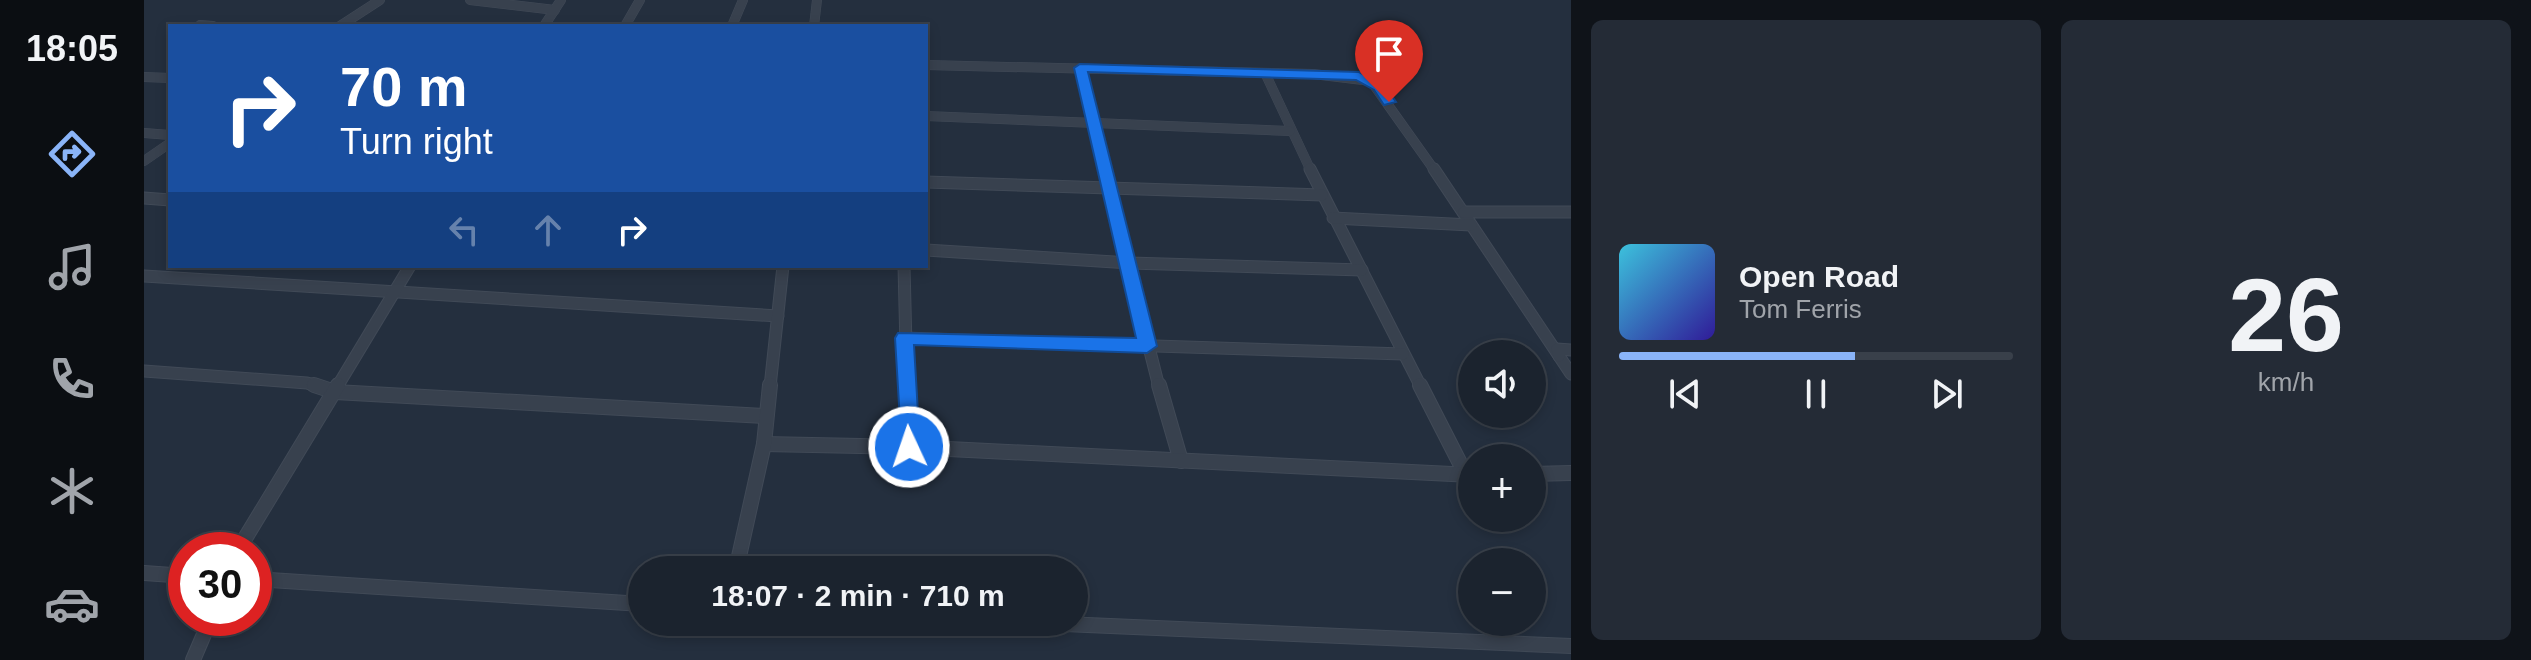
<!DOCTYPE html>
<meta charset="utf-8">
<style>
:root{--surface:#1b232e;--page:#242b36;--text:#f1f3f6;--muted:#a0a4aa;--line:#39404a;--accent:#8ab4f8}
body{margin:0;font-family:Helvetica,sans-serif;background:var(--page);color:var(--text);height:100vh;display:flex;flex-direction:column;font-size:30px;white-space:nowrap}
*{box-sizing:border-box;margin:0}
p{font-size:26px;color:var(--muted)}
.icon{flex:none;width:44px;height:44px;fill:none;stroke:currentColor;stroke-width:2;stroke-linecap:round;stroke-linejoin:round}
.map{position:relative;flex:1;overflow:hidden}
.drawer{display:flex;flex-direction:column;gap:20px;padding:20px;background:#0f1319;width:960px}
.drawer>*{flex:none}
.guide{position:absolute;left:24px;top:24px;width:760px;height:244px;border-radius:0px;box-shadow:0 4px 12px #0003,0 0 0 2px var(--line);background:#1a4fa0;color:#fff;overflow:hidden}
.fabs{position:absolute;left:1314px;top:340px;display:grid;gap:16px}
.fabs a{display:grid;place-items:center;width:88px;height:88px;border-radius:50%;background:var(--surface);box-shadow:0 4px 12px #0003,0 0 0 2px var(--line);font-size:40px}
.speed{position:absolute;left:24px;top:532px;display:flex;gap:16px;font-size:40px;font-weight:700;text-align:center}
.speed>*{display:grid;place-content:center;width:104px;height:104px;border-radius:50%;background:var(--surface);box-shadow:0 4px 12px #0003,0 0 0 2px var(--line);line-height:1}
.speed .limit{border:12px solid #d22;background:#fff;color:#111}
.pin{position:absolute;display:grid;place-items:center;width:68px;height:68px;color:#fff;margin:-82px -34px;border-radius:50% 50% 50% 0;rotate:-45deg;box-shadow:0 0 8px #0007}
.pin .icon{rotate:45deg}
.me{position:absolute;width:88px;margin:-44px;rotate:357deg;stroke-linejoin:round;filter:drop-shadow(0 0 6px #0008)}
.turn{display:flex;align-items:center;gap:28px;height:168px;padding:0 40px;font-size:36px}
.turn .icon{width:104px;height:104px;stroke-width:2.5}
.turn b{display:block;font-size:56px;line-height:68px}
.lanes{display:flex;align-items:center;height:76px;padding:0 40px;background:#0003;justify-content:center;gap:40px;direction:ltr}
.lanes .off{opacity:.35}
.drawer .card{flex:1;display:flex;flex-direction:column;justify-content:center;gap:12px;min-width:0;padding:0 28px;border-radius:12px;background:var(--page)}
.drawer .dial{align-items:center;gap:0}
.dial b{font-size:104px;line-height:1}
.song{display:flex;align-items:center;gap:24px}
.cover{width:96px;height:96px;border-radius:12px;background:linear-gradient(135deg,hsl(190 70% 55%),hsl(250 70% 35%))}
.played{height:8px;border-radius:4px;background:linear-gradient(90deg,var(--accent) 60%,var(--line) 60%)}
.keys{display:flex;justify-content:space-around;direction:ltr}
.drawer .tiles{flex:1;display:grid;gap:20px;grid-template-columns:repeat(2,1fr)}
.trip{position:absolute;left:484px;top:556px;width:460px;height:80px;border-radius:40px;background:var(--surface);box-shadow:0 4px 12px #0003,0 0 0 2px var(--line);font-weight:700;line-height:80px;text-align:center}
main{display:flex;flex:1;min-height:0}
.tabs{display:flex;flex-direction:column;width:144px;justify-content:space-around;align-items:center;background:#0b0e12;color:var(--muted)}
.tabs .icon{width:56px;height:56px}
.tabs .current{color:var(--accent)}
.tabs b{font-size:36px;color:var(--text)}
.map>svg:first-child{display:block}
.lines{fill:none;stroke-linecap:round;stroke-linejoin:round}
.minor-far2-casing{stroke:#414a57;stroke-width:10}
.minor-far1-casing{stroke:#414a57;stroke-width:13}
.minor-casing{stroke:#414a57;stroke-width:16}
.minor-far2{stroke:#38414e;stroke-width:9}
.minor-far1{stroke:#38414e;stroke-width:11}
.minor{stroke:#38414e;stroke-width:14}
.route{fill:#1a73e8;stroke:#114b97;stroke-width:2}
</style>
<main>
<nav class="tabs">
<b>18:05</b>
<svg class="icon current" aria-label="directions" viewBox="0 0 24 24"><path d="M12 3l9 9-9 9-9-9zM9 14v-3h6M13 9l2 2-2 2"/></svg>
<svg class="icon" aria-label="music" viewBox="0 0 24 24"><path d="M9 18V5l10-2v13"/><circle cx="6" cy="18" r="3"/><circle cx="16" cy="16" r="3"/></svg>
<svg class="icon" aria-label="phone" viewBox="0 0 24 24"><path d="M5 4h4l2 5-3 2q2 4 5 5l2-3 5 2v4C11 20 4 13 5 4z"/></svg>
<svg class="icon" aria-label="climate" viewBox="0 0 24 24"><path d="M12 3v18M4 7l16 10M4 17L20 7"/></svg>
<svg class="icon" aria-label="car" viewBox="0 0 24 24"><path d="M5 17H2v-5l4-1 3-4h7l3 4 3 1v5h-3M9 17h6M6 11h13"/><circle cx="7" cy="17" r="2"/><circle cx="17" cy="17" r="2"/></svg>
</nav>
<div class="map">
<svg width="1427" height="660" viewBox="0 0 1427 660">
<rect width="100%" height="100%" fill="#242f3e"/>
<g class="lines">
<g class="minor-far2-casing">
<g id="minor-far2">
<path d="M 326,0 L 411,10"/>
<path d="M 56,25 L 69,26"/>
<path d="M 196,26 L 236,0"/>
<path d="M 400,26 L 417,0"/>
<path d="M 481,26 L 496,0"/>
<path d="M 588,26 L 599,0"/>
<path d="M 670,26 L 673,0"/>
<path d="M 782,65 L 1169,74 L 1227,81 L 1291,171"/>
<path d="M 936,68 L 961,171"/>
<path d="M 1122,75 L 1167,171"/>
<path d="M 0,77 L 26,78"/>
<path d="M 782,116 L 1146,131"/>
<path d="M 0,133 L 26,135"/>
<path d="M 0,161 L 26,143"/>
</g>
</g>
<g class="minor-far1-casing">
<g id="minor-far1">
<path d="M 960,169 L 1015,387"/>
<path d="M 1166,169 L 1277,387"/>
<path d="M 1290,169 L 1427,374"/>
<path d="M 782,182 L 1178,195"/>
<path d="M 0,198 L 26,200"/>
<path d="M 1320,212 L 1427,212"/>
<path d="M 1189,218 L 1327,225"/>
<path d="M 782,250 L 986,263 L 1218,270"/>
<path d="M 760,266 L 763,387"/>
<path d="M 0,276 L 634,316"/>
<path d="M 760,338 L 1259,354"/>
<path d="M 1415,356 L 1413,349 L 1427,350"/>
<path d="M 0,371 L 163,383 L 176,387"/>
<path d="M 193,387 L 266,266"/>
<path d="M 626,387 L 639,266"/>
</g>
</g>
<g class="minor-casing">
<g id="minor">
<path d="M 170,385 L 191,392 L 622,416"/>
<path d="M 763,385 L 765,447"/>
<path d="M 1015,385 L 1037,461"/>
<path d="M 1276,385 L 1322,475"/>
<path d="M 620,444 L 765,447 L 1328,475"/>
<path d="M 1388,474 L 1427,473"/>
<path d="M 94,550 L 194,385"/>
<path d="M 592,570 L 620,444 L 626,385"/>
<path d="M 0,573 L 42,576"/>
<path d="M 110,579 L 498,604"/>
<path d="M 874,622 L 1427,646"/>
<path d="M 49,660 L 67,618"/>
</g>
</g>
<use href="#minor-far2" class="minor-far2"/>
<use href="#minor-far1" class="minor-far1"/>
<use href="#minor" class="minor"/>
</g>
<path class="route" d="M 936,64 L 1215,72 L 1240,85 L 1252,102 L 1240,105 L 1230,90 L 1212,80 L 944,72 L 1013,346 L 1003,353 L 770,345 L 776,447 L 773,454 L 758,454 L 751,338 L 754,333 L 992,338 L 930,68 Z"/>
</svg>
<div class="fabs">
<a><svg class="icon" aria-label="sound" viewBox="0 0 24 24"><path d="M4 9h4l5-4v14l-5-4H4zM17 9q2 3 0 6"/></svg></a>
<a>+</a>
<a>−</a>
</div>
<div class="speed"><div class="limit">30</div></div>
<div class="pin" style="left:1245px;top:102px;background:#d93025"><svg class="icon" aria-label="arrive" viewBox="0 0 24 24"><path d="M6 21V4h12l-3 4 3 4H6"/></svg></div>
<svg class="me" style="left:765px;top:447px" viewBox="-20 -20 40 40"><circle r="17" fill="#1a73e8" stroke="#fff" stroke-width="3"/><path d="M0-11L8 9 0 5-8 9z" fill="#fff"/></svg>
<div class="trip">18:07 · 2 min · 710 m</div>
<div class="guide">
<div class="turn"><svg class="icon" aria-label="right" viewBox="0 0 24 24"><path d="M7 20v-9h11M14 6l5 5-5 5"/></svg><div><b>70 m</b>Turn right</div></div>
<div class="lanes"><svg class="icon off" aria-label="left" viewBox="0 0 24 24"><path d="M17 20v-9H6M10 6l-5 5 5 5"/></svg><svg class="icon off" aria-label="ahead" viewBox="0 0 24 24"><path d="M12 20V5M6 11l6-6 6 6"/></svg><svg class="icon" aria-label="right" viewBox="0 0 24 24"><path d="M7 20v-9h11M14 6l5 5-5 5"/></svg></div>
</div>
</div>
<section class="drawer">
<div class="tiles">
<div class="card">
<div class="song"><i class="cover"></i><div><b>Open Road</b><p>Tom Ferris</p></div></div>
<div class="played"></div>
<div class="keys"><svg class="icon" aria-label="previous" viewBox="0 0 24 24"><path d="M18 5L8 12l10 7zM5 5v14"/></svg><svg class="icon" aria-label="pause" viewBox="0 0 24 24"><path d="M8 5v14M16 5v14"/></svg><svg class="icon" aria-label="next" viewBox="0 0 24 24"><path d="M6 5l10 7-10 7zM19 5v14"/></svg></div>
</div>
<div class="card dial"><b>26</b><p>km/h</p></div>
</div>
</section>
</main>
